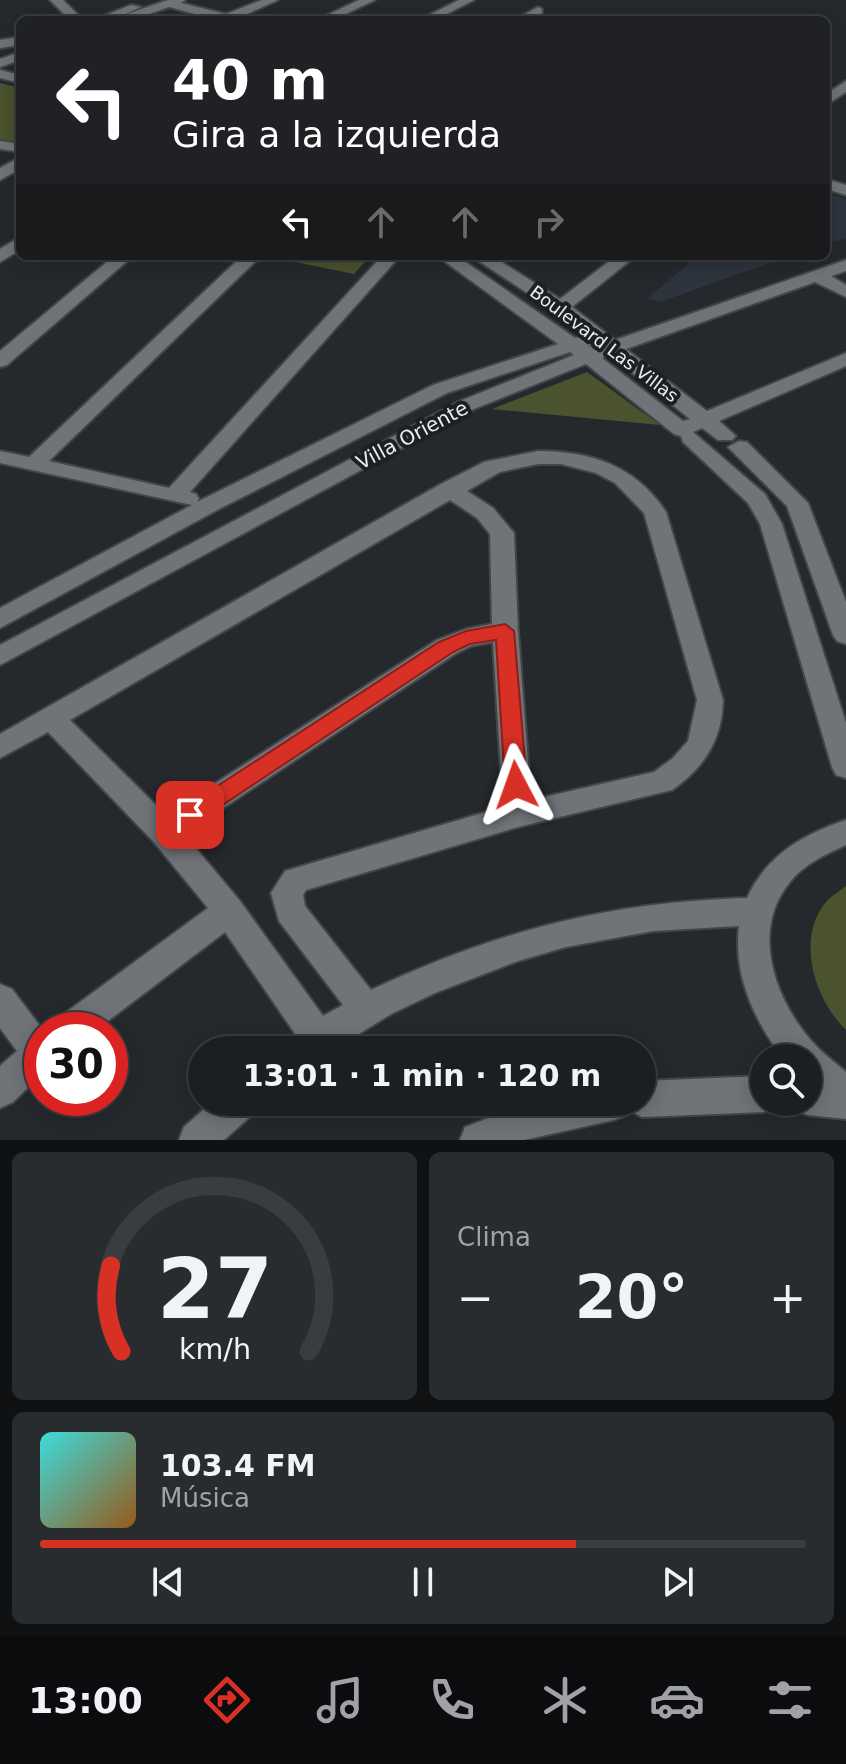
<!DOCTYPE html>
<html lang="es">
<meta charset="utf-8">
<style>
:root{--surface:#1c1f22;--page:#292c2f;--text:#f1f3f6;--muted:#a0a2a5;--line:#3a3d40;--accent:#d93025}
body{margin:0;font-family:"DejaVu Sans",sans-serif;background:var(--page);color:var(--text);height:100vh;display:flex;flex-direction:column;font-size:30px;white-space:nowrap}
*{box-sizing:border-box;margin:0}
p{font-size:26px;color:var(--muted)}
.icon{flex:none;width:44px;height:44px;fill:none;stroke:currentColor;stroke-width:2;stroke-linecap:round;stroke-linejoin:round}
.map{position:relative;height:1140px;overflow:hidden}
.sheet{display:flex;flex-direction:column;gap:12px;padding:12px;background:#0f1113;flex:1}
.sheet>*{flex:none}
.banner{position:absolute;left:16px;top:16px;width:814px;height:244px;border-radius:12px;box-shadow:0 4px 20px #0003,0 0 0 2px var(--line);background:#202124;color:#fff;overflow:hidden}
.fabs{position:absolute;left:750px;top:1044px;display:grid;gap:16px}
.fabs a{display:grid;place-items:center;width:72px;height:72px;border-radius:50%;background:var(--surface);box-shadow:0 4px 20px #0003,0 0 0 2px var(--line);font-size:40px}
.speed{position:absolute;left:24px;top:1012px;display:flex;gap:16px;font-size:40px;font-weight:700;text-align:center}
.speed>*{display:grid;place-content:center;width:104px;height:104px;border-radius:50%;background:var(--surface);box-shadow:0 4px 20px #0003,0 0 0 2px var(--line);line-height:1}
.speed .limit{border:12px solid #d22;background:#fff;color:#111}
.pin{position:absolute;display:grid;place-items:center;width:68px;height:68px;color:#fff;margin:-34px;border-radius:16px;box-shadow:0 4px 12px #0006}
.me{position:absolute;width:88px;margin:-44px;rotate:356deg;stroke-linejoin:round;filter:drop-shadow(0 0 6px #0008)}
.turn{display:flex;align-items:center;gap:28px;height:168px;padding:0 24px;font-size:36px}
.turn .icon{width:104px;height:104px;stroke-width:2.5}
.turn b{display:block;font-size:56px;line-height:68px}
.lanes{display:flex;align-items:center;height:76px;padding:0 24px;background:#0003;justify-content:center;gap:40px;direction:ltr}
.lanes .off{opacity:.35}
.big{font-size:60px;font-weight:700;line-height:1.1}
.sheet .card{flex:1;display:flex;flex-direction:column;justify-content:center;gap:12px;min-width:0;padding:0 28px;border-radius:12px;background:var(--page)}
.sheet .dial{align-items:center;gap:0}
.dial svg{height:208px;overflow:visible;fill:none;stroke:var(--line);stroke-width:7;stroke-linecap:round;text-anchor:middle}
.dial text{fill:var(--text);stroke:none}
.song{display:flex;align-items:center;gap:24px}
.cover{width:96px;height:96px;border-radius:12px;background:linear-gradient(135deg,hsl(180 70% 55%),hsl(30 70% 35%))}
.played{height:8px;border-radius:4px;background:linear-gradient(90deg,var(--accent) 70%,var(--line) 70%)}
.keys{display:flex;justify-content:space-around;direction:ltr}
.heat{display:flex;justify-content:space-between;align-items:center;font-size:44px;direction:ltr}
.sheet .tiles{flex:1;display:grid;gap:12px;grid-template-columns:1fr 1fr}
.card:last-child{grid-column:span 2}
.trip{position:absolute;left:188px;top:1036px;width:468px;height:80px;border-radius:40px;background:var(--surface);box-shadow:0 4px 20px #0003,0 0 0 2px var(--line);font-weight:700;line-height:80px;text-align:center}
.tab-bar{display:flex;height:128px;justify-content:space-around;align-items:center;background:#0b0c0e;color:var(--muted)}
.tab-bar .icon{width:56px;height:56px}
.tab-bar .selected{color:var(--accent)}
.tab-bar b{font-size:36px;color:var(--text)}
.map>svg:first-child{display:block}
.built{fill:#2d343d}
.green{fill:#4b522e}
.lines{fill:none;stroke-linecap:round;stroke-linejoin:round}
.minor-casing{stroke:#434649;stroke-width:4}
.minor{fill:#707479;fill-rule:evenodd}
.route{fill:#d93025;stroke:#8d1f18;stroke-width:2}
.labels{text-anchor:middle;stroke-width:8;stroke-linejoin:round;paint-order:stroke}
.far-street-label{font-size:18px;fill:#e9ebee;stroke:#1c1f23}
.street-label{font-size:20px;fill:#e9ebee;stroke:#1c1f23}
</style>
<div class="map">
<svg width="846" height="1140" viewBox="0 0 846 1140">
<rect width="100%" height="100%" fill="#25292d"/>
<g class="built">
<path d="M 826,193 L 846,199 L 846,239 L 826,243 Z"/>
<path d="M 697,256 L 789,256 L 660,302 L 648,298 Z"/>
</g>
<g class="green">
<path d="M 0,83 L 20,88 L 20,144 L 0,141 Z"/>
<path d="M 266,256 L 370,256 L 354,274 Z"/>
<path d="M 587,372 L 660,425 L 492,409 Z"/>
<path d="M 846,886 L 846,1030 C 815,1000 795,939 826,902 C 831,896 840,891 846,886 Z"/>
</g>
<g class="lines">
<g class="minor-casing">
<g id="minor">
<path d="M 50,0 L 63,0 L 83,20 L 70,20 Z"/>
<path d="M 168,0 L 185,0 L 181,3 L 226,14 L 262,0 L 278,0 L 238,18 L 240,20 L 217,20 L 169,7 L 132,20 L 93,20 L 131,5 L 141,7 L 121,16 Z"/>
<path d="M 359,0 L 375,0 L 333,20 L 317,20 Z"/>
<path d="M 459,0 L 474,0 L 435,20 L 419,20 Z"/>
<path d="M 538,7 L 542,9 L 542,13 L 529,20 L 514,20 Z"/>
<path d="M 20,37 L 20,45 L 0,48 L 0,40 Z"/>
<path d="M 20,52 L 20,60 L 0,67 L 0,59 Z"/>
<path d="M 0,70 L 20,75 L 20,83 L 0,78 Z"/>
<path d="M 846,81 L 846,92 L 826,105 L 826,94 Z"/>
<path d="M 0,141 L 20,144 L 20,152 L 0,149 Z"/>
<path d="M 20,157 L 20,169 L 0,180 L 0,168 Z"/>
<path d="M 826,179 L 846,185 L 846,195 L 826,189 Z"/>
<path d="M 20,237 L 20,250 L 0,262 L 0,249 Z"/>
<path d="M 114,256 L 133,256 L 7,365 L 0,367 L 0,351 Z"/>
<path d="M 242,256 L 261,256 L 49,461 L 169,488 L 382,256 L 400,256 L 190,492 L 196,494 L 199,499 L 197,502 L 433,385 L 558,344 L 437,256 L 457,256 L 575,338 L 585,335 L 555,311 L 471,256 L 492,256 L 560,299 L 616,256 L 636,256 L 572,307 L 615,340 L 846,260 L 846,271 L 831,276 L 846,285 L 846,297 L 815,282 L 626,349 L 707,411 L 846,353 L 846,366 L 719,421 L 736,436 L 732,440 L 718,440 L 702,428 L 693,432 L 765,494 L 782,524 L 846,723 L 846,778 L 836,775 L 832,767 L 760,524 L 748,503 L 683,442 L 681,436 L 674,434 L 586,364 L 474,409 L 0,665 L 0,645 L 460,401 L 574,355 L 570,352 L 447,393 L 219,509 L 0,628 L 0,608 L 192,505 L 0,463 L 0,451 L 29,457 ZM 596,344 L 599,346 L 587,347 ZM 610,355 L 690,419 L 683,421 L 602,358 Z"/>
<path d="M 739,441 L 747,442 L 808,503 L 846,602 L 846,644 L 837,641 L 833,635 L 787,506 L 728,447 Z"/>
<path d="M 538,451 C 591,451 636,466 666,512 L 723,700 C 722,740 704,768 672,790 L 518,827 L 306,890 L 303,895 L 305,906 L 371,990 C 497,931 608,902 747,898 C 767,855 802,835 846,820 L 846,845 C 826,854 804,864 790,882 C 748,933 777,1006 818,1048 C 826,1056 837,1064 846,1072 L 846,1119 L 808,1115 L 795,1110 L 792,1102 L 808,1102 L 808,1058 L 783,1058 C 754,1020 733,975 739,926 L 653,931 L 566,947 L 518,961 L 435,993 L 391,1014 L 333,1050 L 287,1050 L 296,1035 L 225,932 L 96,1030 L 52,1030 L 57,1019 L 208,908 L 153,841 L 48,732 L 0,758 L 0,734 L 441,484 L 484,462 ZM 538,464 L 561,464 L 596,473 L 615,483 L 644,513 L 697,700 L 688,741 L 673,758 L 654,772 L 531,800 L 518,631 L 514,533 L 493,508 L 467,491 L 500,472 ZM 450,500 L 477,518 L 490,534 L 492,624 L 466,629 L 437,640 L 166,815 L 70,720 ZM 493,642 L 503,807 L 285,871 L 271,893 L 279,921 L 343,1005 L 323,1016 L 240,901 L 184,834 L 455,654 L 471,646 Z"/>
<path d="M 0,984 L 12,989 L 43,1030 L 42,1074 L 13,1102 L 0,1108 L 0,1066 L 17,1051 L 0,1028 Z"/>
<path d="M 764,1076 L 764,1102 L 778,1102 L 777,1106 L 764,1112 L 642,1117 L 629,1110 L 627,1115 L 614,1120 L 524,1140 L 460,1140 L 465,1127 L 530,1102 L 642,1102 L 642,1081 Z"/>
<path d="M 212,1102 L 257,1102 L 252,1115 L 224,1140 L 179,1140 L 184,1127 Z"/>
</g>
</g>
<use href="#minor" class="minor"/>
</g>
<path class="route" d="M 505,624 L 514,631 L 527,785 L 524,791 L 516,793 L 508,791 L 505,785 L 496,640 L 470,644 L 453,652 L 197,822 L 190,824 L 182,822 L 178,815 L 182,809 L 439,642 L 466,631 Z"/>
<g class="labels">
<g class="far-street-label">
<text transform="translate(604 344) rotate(37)" y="6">Boulevard Las Villas</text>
</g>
<g class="street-label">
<text transform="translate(412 435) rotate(-28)" y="7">Villa Oriente</text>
</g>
</g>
</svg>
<div class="fabs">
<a><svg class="icon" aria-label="search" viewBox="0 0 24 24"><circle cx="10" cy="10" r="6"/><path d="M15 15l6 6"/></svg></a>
</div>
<div class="speed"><div class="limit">30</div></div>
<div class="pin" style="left:190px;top:815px;background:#d93025"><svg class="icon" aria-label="arrive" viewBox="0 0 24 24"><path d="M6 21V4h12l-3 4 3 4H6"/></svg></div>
<svg class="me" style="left:516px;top:785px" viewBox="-20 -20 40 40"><path d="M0-17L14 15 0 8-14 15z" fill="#d93025" stroke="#fff" stroke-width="4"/></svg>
<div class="trip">13:01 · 1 min · 120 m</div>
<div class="banner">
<div class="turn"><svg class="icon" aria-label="left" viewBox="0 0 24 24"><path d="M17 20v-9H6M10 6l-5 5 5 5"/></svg><div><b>40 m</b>Gira a la izquierda</div></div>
<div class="lanes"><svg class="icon" aria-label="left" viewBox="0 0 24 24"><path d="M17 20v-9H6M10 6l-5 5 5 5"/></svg><svg class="icon off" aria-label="ahead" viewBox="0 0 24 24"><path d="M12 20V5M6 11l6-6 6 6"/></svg><svg class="icon off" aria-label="ahead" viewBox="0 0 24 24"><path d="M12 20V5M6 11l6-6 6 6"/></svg><svg class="icon off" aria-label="right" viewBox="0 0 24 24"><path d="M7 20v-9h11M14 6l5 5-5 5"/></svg></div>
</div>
</div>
<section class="sheet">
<div class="tiles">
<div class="card dial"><svg viewBox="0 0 100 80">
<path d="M14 69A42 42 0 1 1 86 69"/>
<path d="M14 69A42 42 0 0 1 10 36" stroke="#d93025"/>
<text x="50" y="56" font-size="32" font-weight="700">27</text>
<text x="50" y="72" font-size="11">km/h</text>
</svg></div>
<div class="card"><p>Clima</p>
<div class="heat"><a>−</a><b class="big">20°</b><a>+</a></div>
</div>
<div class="card">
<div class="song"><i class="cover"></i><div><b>103.4 FM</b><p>Música</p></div></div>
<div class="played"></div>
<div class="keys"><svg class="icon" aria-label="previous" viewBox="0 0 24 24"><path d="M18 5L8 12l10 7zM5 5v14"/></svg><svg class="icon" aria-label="pause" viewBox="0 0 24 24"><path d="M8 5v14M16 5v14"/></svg><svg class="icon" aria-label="next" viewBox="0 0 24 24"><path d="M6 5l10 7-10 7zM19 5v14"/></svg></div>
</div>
</div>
</section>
<nav class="tab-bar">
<b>13:00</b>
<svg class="icon selected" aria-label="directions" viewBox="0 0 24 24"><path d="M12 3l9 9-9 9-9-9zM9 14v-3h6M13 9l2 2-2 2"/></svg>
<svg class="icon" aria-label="music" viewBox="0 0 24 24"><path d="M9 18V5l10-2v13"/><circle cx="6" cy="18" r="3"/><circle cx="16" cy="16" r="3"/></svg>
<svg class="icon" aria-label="phone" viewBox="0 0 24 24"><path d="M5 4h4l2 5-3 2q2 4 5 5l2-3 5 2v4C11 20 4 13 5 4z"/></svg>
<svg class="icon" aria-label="climate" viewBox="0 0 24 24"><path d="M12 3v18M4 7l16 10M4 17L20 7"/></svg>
<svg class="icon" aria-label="car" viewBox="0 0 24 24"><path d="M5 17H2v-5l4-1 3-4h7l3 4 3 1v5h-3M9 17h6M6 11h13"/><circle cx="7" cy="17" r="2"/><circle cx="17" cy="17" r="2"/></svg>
<svg class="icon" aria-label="filters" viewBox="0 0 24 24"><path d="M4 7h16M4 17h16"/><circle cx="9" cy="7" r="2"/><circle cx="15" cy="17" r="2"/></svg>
</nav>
